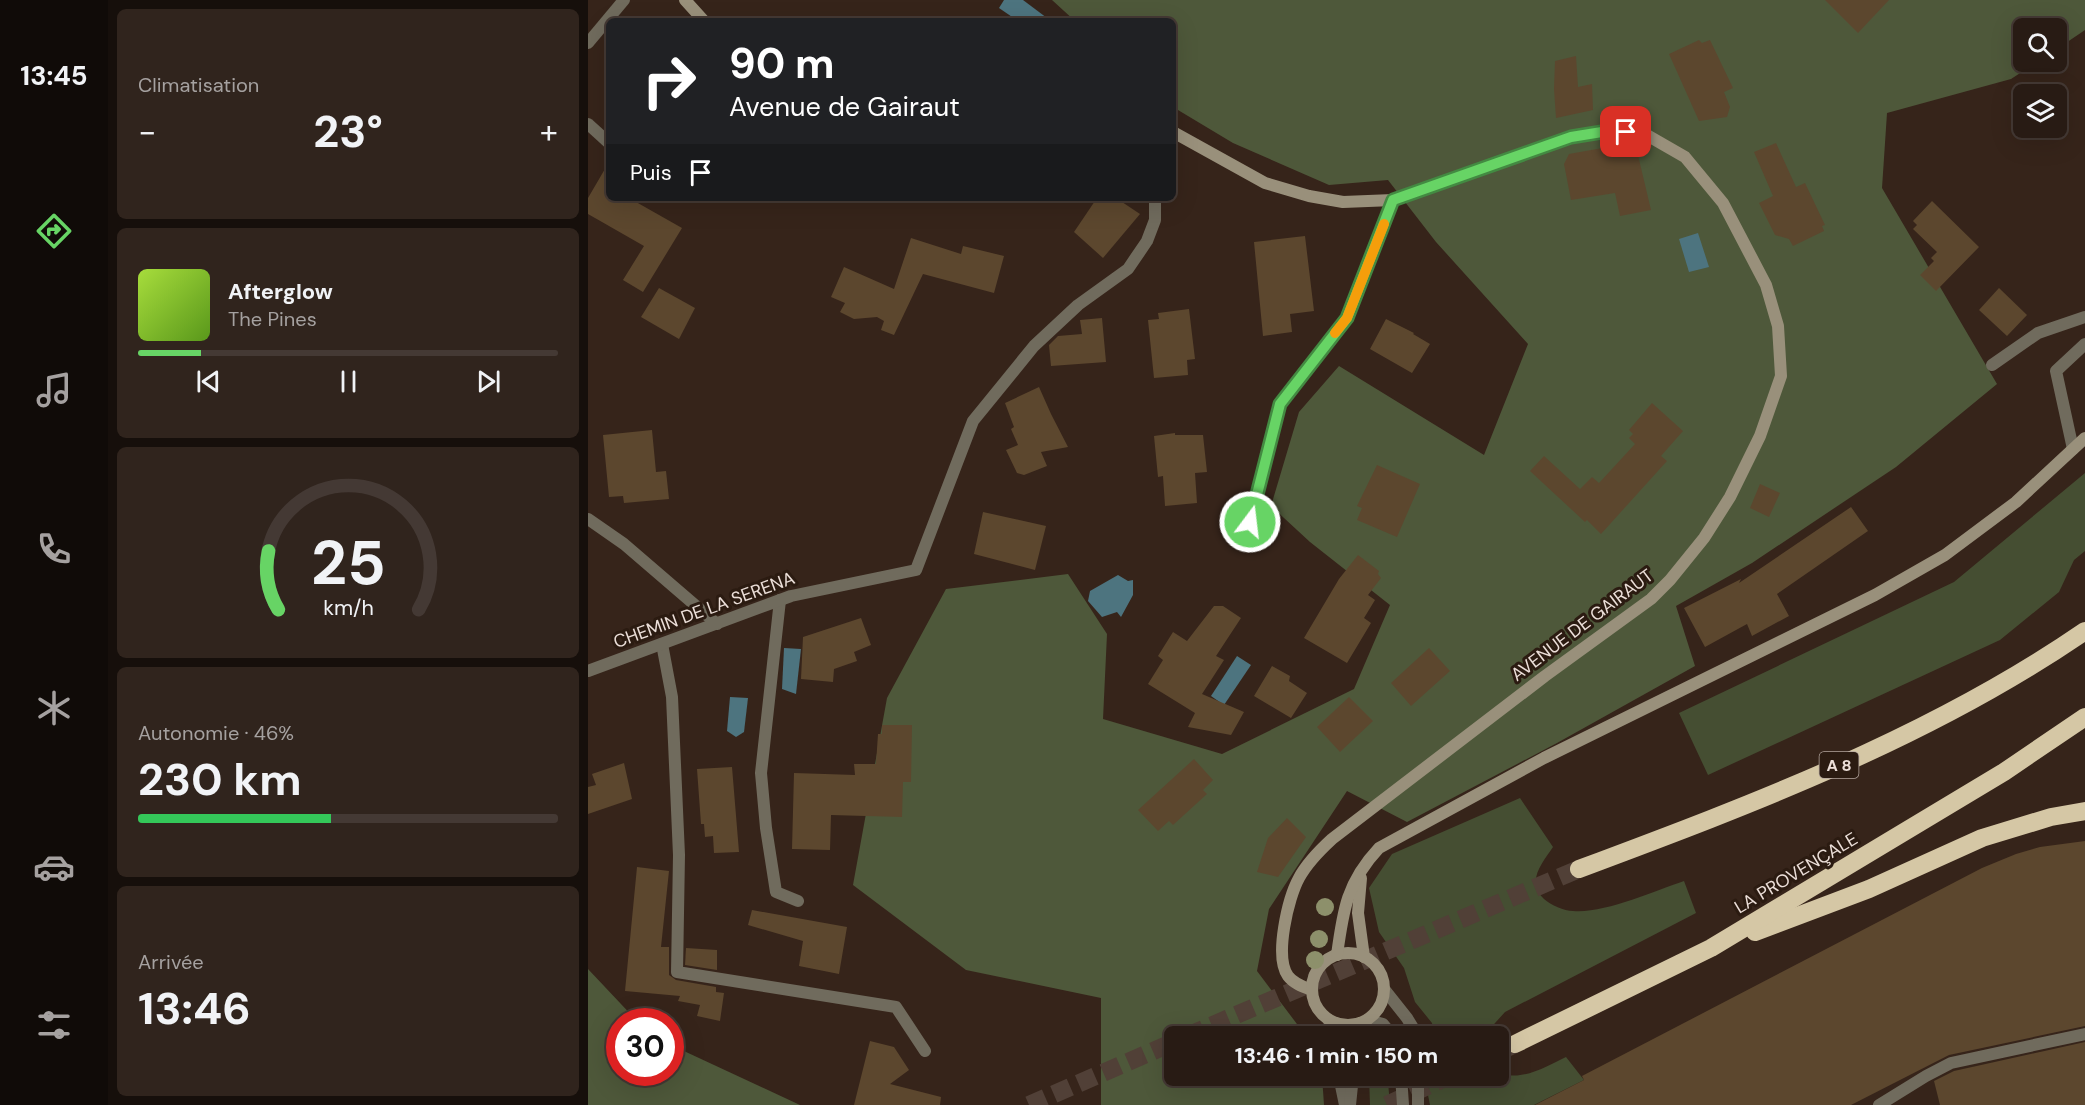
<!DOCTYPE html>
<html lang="fr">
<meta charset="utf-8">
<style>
:root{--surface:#281b14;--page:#30241d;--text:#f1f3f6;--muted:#a5a1a0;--line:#443934;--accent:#67d465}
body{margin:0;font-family:"DM Sans",sans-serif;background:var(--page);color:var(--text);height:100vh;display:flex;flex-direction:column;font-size:22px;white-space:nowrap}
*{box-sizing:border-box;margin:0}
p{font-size:20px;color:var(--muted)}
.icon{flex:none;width:33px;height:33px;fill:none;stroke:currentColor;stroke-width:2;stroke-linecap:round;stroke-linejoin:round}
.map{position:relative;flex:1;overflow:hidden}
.details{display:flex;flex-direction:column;gap:9px;padding:9px;background:#160f0b;width:480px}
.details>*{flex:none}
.hud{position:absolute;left:18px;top:18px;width:570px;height:183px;border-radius:9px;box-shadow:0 6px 24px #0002,0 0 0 2px var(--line);background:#202124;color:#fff;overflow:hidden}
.buttons{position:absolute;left:1425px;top:18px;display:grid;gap:12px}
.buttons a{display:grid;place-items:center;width:54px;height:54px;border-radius:9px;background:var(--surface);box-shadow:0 6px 24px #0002,0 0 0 2px var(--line);font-size:30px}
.speed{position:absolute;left:18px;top:1008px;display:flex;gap:12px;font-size:30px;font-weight:700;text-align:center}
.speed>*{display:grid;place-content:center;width:78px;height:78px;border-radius:50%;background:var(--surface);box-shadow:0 6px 24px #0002,0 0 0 2px var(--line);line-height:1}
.speed .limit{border:9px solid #d22;background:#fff;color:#111}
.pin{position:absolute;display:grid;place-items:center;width:51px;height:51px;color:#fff;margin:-26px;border-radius:12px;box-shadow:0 3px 9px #0006}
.me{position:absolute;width:66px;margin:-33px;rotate:15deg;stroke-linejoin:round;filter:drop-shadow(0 0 4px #0008)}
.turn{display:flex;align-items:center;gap:21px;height:126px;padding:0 24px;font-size:27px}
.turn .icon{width:78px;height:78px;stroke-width:2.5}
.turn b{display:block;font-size:42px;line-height:51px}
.then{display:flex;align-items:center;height:57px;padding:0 24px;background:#0003;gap:12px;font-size:22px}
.big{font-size:45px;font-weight:700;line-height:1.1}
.details .widget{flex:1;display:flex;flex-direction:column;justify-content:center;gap:9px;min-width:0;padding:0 21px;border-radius:9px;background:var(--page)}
.details .dial{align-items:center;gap:0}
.dial svg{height:156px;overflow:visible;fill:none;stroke:var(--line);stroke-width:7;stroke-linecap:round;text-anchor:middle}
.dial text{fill:var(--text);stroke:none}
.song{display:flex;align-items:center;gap:18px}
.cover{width:72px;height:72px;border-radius:9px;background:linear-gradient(135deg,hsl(80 70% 55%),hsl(90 70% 35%))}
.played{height:6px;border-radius:3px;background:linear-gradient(90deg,var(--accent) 15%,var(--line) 15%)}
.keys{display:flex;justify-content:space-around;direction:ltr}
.heat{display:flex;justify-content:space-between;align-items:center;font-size:33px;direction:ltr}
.charge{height:9px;border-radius:4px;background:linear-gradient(90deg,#34c759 46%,var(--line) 0)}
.trip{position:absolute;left:576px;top:1026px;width:345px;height:60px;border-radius:9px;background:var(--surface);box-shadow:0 6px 24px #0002,0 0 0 2px var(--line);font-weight:700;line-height:60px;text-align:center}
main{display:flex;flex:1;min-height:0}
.dock{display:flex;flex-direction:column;width:108px;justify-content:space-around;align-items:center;background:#100b08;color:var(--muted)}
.dock .icon{width:42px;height:42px}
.dock .selected{color:var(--accent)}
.dock b{font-size:27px;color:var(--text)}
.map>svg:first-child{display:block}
.green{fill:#454e32}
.forest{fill:#4e583a}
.water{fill:#4d747f}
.building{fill:#5c472e}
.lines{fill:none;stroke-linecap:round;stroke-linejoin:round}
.highway-tunnel{stroke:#514037;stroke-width:18;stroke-dasharray:18 9;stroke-linecap:butt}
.lane{stroke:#706b5d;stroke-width:12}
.street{stroke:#706b5d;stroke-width:12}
.secondary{stroke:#99907b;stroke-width:12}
.highway{stroke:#d5c7a5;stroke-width:18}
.tree{fill:#8d906b}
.route-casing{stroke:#438a42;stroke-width:15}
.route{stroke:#67d465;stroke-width:10}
.slow{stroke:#f59e0b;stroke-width:10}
.labels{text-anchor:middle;stroke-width:6;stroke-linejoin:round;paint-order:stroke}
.shield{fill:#2b1b11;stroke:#b2a49d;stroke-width:1.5}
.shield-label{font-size:16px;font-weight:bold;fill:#ecdfd9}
.street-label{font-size:18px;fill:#ecdfd9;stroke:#2b1b11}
</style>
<main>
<nav class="dock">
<b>13:45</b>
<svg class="icon selected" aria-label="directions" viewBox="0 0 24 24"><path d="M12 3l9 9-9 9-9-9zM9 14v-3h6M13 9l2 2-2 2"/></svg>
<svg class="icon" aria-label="music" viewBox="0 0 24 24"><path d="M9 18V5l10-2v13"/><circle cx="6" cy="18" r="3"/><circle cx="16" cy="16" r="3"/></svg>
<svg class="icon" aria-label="phone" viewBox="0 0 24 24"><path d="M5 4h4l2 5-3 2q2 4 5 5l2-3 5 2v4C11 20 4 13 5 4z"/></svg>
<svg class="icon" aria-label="climate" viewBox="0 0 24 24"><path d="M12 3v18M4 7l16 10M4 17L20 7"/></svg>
<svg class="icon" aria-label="car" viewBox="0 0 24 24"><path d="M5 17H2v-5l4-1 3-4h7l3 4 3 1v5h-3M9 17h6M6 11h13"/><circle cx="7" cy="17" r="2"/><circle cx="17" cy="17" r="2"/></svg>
<svg class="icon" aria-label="filters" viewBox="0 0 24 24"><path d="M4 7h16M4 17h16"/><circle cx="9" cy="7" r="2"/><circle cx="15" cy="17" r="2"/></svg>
</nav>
<section class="details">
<div class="widget"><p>Climatisation</p>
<div class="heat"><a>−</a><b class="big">23°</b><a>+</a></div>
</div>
<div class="widget">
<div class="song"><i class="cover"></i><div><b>Afterglow</b><p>The Pines</p></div></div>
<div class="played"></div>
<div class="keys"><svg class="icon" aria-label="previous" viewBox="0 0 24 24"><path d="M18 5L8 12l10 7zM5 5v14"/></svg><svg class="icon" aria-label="pause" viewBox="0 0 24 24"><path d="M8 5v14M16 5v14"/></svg><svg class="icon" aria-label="next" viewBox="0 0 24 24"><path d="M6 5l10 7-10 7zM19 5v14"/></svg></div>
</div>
<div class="widget dial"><svg viewBox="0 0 100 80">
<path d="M14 69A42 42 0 1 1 86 69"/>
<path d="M14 69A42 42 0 0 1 9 39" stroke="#67d465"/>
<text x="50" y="56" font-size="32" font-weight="700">25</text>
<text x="50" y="72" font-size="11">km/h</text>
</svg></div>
<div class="widget"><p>Autonomie · 46%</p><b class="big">230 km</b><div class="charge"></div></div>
<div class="widget"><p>Arrivée</p><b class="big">13:46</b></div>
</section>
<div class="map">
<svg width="1497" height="1105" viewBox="0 0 1497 1105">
<rect width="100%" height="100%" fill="#36241a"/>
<g class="green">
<path d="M 1497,473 L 1497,551 L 1486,560 L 1471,592 L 1412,640 L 1120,775 L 1091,713 L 1366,582 Z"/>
<path d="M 932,798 L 965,847 C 955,862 937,882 956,899 C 963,905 976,911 985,911 C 1015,914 1066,891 1096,881 L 1108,913 L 917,1012 L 898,1033 L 897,1036 L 846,1036 L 844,1023 L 827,1002 L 816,968 L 791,932 L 781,888 L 804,854 Z"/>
<path d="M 978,1057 L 996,1080 L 946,1105 L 842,1105 L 840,1095 L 843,1076 L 910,1076 L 911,1072 C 932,1083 959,1066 978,1057 Z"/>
<path d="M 781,1076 L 801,1076 L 800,1082 L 802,1105 L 782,1105 Z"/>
</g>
<g class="forest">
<path d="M 464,0 L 1497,0 L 1497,30 L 1469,49 L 1468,28 L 1436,28 L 1436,62 L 1449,62 L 1423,79 L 1299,113 L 1294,188 L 1409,384 L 1308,467 L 1164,563 L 1088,606 L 1107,666 L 969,743 L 819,822 L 759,791 L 681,909 L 669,971 L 718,1036 L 586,1036 L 586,1076 L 734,1076 L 736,1105 L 513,1105 L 513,998 L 378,970 L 265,885 L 299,698 L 358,589 L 480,574 L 519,634 L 515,719 L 634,754 L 766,689 L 802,605 L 722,542 L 683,506 L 711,412 L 751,366 L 896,455 L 940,344 L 848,242 L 800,180 L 741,185 L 645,143 L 585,107 L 585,21 L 487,21 Z"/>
<path d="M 0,969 L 49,1021 L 32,1022 L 32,1072 L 82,1072 L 83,1045 L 212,1105 L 0,1105 Z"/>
</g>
<g class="water">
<path d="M 416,0 L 435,0 L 459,18 L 456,21 L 430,21 L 411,8 Z"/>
<path d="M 1110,233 L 1121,267 L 1101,272 L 1091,239 Z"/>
<path d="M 530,575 L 540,581 L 545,580 L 545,595 L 533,617 L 529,612 L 514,617 L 500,601 L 502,591 Z"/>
<path d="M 196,648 L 213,649 L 208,694 L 194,689 Z"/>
<path d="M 649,656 L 663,665 L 636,705 L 623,696 Z"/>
<path d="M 142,697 L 160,698 L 156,732 L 148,737 L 139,731 Z"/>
</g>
<g class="building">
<path d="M 1237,0 L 1301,0 L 1270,33 Z"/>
<path d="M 1111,40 L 1114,43 L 1122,40 L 1145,88 L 1136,92 L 1142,107 L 1139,117 L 1111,121 L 1081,54 Z"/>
<path d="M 988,56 L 990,87 L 1004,84 L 1005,110 L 968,118 L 966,89 L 967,61 Z"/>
<path d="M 1188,143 L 1208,187 L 1217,183 L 1237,225 L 1234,226 L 1236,231 L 1205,246 L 1201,239 L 1187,235 L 1171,203 L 1185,196 L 1166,152 Z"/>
<path d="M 1020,147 L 1021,149 L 1039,147 L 1043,152 L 1049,151 L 1063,210 L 1032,216 L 1027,193 L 983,200 L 976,164 L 981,154 Z"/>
<path d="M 21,162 L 21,198 L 41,198 L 94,228 L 55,292 L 35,280 L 56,246 L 0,214 L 0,198 Z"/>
<path d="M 509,198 L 528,198 L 552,214 L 515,258 L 486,232 Z"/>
<path d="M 1344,201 L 1391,247 L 1348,291 L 1332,275 L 1346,261 L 1343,258 L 1349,252 L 1325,229 L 1329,225 L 1325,221 Z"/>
<path d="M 717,236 L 726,311 L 702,314 L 704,332 L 675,336 L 666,242 Z"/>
<path d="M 323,238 L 373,254 L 375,246 L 416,256 L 406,293 L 335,274 L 306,335 L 293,330 L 296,321 L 289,317 L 266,319 L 252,312 L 257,303 L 243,297 L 256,267 L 306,289 Z"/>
<path d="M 71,288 L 107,308 L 91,339 L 53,317 Z"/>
<path d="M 1411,288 L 1439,315 L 1419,336 L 1391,310 Z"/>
<path d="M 601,309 L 607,359 L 599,360 L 600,375 L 566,378 L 560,320 L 571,319 L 570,313 Z"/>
<path d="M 514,318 L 518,362 L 463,366 L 461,345 L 470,336 L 494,334 L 492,320 Z"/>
<path d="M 798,319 L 826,333 L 825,334 L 842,344 L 824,373 L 782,349 Z"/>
<path d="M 451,387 L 463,414 L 480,447 L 453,452 L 459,466 L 436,475 L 429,473 L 418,450 L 430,445 L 423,429 L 426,427 L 417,403 Z"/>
<path d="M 1064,403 L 1095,431 L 1073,456 L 1079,461 L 1013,534 L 999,520 L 997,522 L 942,471 L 956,456 L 992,489 L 1004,477 L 1011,483 L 1047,444 L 1041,438 L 1045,434 L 1041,430 Z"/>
<path d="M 64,430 L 68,472 L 78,471 L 81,499 L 36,503 L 35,496 L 21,497 L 15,435 Z"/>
<path d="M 587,433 L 587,435 L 615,435 L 619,472 L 607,473 L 609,503 L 577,506 L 575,476 L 570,477 L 566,436 Z"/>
<path d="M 789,465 L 832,484 L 809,537 L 769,520 L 774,508 L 769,506 Z"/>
<path d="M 1172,484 L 1192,493 L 1181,517 L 1162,508 Z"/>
<path d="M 1263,507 L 1280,531 L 1189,594 L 1201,616 L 1164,636 L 1159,624 L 1117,647 L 1096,608 L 1153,579 L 1151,583 Z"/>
<path d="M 395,512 L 458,526 L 447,570 L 386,554 Z"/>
<path d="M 770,555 L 791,571 L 790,574 L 793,578 L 780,595 L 787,600 L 776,618 L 783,623 L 759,663 L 716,638 L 751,579 Z"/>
<path d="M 626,606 L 635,606 L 653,618 L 628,656 L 636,660 L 614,694 L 656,712 L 643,735 L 600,727 L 607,713 L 560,684 L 575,660 L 570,656 L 585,632 L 599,641 Z"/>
<path d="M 273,618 L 283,645 L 266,652 L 269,661 L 246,669 L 245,682 L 213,679 L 215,637 Z"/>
<path d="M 841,648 L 862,671 L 823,706 L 803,683 Z"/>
<path d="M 684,666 L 702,676 L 701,681 L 719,693 L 703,718 L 666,696 Z"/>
<path d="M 761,697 L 785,721 L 752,752 L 729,727 Z"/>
<path d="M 294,725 L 324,725 L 323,782 L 315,782 L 314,817 L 243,815 L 242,850 L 204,849 L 206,773 L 267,775 L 266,764 L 288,764 L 290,734 L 294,734 Z"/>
<path d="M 606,759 L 625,780 L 615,790 L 619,794 L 585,825 L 581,821 L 570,831 L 550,810 Z"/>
<path d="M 36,763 L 44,799 L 0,814 L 0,787 L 8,785 L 4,774 Z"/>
<path d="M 144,767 L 151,852 L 126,853 L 125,836 L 117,837 L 116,824 L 113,824 L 109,769 Z"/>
<path d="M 699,818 L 718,837 L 690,877 L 669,872 L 680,838 Z"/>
<path d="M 1497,841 L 1497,1026 L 1361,1055 L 1263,1105 L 947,1105 L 996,1080 L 994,1076 L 1394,868 L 1428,854 L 1452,847 Z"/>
<path d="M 49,867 L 81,871 L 73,947 L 81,947 L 81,975 L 88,980 L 128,987 L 128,992 L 136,993 L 132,1021 L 109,1016 L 112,1005 L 90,1001 L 92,996 L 37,991 Z"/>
<path d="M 164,910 L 259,927 L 251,974 L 211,966 L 215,941 L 160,925 Z"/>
<path d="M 98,948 L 129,950 L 129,970 L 97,965 Z"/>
<path d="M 282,1041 L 306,1047 L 321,1070 L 302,1084 L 353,1097 L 352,1105 L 266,1105 Z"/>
<path d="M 1497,1042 L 1497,1105 L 1352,1105 L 1346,1081 L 1366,1071 Z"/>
</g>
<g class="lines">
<g class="highway-tunnel">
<path d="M 599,1036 L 991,869"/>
<path d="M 910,1052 L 927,1044"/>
<path d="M 441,1105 L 586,1042"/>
<path d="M 799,1105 L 861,1076"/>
</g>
<g class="lane">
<path d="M 1404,365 L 1450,333 L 1497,317"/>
<path d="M 1485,449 L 1468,371 L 1497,344"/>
<path d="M 796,989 L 819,1018 L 830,1036"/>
<path d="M 780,1020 L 795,1024 L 805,1036"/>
<path d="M 813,1076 L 815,1105"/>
<path d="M 830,1105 L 830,1076"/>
<path d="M 1291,1105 L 1338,1076 L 1363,1063 L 1497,1034"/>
</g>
<g class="street">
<path d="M 0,43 L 36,0"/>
<path d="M 0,124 L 21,143"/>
<path d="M 0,519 L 36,544 L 129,624"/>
<path d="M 662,522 L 692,404 L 759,318 L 805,200"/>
<path d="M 192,600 L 173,773 L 178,828 L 188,892 L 210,901"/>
<path d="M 74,644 L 84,697 L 91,855 L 89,972 L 308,1007 L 337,1051"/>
<path d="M 0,671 L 203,596 L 328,570 L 385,421 L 446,346 L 490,305 L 540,269 L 559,241 L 567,220 L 567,198"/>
<path d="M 741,1020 L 744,1036"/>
<path d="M 767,1036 L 769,1024"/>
<path d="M 751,1076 L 757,1105"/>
<path d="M 762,1105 L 765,1076"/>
</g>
<g class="secondary">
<path d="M 97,0 L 116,21"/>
<path d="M 585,132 L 677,183 L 721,196 L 755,202 L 805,200 L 983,137 L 1020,131 L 1057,134 L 1097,157 L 1135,203 L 1178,285 L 1190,326 L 1193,376 L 1172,436 L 1142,497 L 1116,538 L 1082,580 L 1063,599 L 957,676 L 744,839 C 732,850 719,863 711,878 C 700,898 686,957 700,976 C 706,984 716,987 724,990"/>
<path d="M 773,878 L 770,913 L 776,957"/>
<circle cx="760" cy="989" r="36"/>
<path d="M 749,955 C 755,910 759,882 791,848 L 956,758 L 1287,595 L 1357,555 L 1428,502 L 1497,438"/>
</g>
<g class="highway">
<path d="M 991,869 C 1165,804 1343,737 1497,631"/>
<path d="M 1167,932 L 1281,889 L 1394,838 L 1463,817 L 1497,811"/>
<path d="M 927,1044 L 1123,948 L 1416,772 L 1497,717"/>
</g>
</g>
<g class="tree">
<circle cx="737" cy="907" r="9"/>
<circle cx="731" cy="939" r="9"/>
<circle cx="727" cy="960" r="9"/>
</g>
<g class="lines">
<g class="route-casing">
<path id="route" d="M 662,522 L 692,404 L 759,318 L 805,200 L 983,137 L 1020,131 L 1038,132"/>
</g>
<use href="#route" class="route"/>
<path class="slow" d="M 747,333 L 759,318 L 796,224"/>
</g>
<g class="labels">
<rect class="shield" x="1231.5" y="752" width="39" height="26" rx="4.5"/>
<g class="shield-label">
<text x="1251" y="771">A 8</text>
</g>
<g class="street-label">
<text transform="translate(116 610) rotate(-20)" y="6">CHEMIN DE LA SERENA</text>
<text transform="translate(994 625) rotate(-37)" y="6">AVENUE DE GAIRAUT</text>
<text transform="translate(1208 873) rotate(-31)" y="6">LA PROVENÇALE</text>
</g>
</g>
</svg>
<div class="buttons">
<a><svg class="icon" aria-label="search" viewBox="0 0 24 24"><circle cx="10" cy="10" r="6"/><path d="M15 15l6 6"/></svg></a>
<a><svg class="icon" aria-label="layers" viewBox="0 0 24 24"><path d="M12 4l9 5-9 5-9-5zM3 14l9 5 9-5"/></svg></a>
</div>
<div class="speed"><div class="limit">30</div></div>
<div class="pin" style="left:1038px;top:132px;background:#d93025"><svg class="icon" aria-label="arrive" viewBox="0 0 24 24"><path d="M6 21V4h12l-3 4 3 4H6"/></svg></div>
<svg class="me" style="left:662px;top:522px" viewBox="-20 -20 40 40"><circle r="17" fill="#67d465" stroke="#fff" stroke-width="3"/><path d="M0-11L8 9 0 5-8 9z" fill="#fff"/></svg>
<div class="trip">13:46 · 1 min · 150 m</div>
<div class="hud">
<div class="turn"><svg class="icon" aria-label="right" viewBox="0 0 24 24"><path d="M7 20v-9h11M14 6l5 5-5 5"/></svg><div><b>90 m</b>Avenue de Gairaut</div></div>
<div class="then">Puis<svg class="icon" aria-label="arrive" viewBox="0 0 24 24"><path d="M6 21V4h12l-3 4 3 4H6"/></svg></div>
</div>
</div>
</main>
